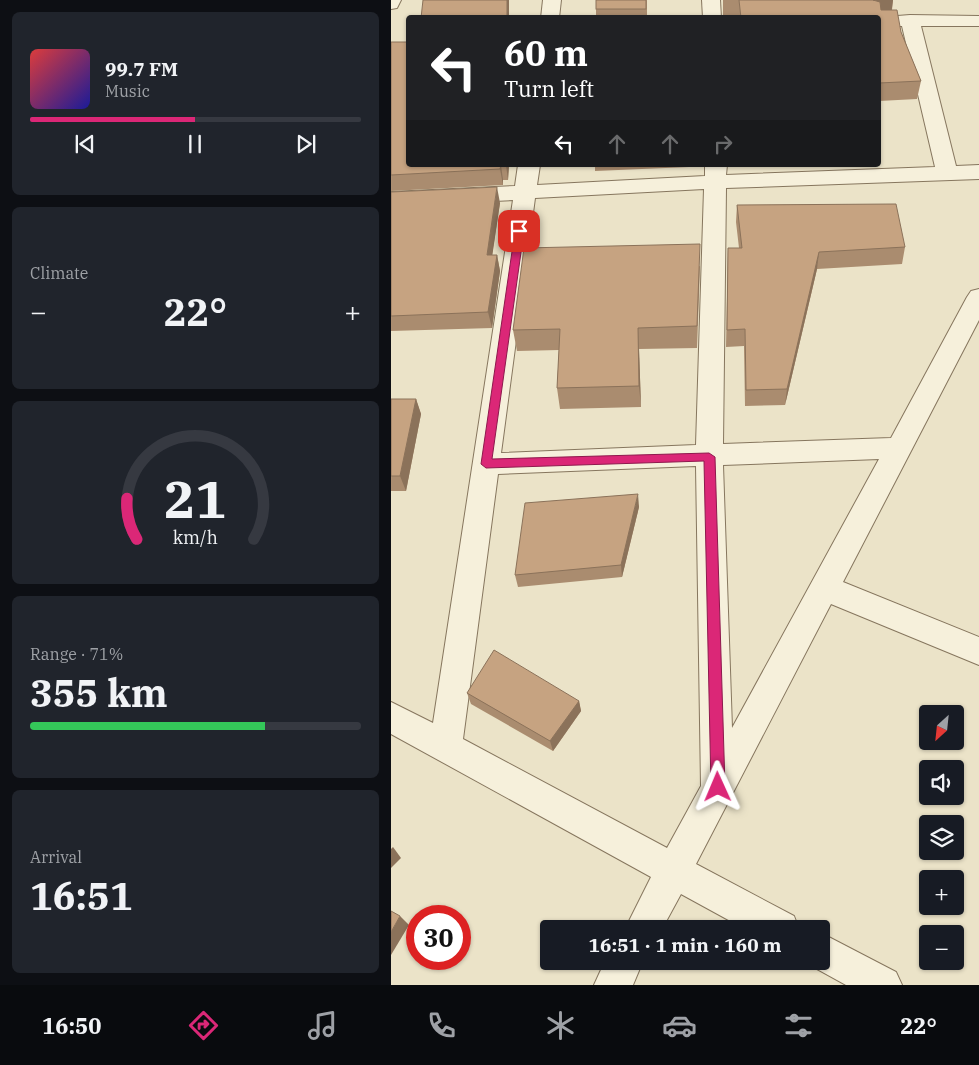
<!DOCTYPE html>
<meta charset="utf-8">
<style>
:root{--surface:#171b24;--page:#20242c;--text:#f1f3f6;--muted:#9ea1a6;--line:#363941;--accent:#db2777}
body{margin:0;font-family:"IBM Plex Serif",serif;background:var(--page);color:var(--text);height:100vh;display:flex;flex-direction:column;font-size:19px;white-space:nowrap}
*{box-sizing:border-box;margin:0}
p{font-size:16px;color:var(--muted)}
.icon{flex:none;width:28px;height:28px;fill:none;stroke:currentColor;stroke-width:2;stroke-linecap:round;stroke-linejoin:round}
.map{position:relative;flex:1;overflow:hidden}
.drawer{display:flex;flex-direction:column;gap:12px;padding:12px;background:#0d0f14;width:391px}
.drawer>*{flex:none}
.hud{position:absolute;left:15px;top:15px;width:475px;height:152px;border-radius:5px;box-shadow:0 1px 4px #0004;background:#202124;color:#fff;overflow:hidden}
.needle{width:32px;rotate:207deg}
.controls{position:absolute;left:528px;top:705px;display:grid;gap:10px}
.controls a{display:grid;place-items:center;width:45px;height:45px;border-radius:5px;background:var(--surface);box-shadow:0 1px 4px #0004;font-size:25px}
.speed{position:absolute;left:15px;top:905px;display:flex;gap:10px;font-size:25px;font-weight:700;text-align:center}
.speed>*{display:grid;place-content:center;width:65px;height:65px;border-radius:50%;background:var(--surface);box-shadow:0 1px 4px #0004;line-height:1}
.speed .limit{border:8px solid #d22;background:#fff;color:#111}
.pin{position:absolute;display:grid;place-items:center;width:42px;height:42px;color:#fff;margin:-21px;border-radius:10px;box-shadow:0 2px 8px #0006}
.me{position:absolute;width:55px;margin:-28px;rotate:359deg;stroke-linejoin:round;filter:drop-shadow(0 0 4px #0008)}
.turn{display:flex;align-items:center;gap:18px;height:105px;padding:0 15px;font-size:22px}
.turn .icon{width:65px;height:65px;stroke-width:2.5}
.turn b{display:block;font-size:35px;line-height:42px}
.lanes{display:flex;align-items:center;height:48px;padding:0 15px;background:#0003;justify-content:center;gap:25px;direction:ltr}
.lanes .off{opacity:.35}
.big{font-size:38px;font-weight:700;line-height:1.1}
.drawer .tile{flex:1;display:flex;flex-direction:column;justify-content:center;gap:8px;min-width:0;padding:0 18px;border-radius:8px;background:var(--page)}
.drawer .dial{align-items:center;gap:0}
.dial svg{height:130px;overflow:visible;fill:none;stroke:var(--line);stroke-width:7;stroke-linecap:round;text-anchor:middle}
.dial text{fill:var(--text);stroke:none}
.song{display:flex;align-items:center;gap:15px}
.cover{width:60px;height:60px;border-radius:8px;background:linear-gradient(135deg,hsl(0 70% 55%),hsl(240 70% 35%))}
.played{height:5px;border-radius:2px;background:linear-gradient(90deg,var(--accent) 50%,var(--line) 50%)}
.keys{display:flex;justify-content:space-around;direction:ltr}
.heat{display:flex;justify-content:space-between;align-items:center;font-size:28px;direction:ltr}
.charge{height:8px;border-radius:4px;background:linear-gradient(90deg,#34c759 71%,var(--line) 0)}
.trip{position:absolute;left:149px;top:920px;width:290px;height:50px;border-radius:5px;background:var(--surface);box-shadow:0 1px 4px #0004;font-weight:700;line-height:50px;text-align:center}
.dock{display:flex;height:80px;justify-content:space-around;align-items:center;background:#090b0e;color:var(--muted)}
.dock .icon{width:35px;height:35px}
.dock .active{color:var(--accent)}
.dock b{font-size:22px;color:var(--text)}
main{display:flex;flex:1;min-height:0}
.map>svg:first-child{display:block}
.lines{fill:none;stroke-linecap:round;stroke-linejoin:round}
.minor-casing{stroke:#86765e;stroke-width:2}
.minor{fill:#f6f0db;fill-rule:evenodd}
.wall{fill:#aa8c6f}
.shaded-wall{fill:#8b725a}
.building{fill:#c6a381;stroke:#8b725a}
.route{fill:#db2777;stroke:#8e194d}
</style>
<main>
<section class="drawer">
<div class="tile">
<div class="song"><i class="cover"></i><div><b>99.7 FM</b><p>Music</p></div></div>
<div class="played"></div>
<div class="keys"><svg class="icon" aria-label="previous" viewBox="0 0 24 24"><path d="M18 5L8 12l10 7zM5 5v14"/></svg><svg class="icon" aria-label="pause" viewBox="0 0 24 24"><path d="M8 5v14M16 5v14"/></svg><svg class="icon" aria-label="next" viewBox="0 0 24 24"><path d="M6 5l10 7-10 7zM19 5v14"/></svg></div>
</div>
<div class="tile"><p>Climate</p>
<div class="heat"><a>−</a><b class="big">22°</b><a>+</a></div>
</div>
<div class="tile dial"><svg viewBox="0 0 100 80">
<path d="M14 69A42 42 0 1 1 86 69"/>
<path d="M14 69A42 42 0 0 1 8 44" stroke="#db2777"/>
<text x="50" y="56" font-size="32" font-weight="700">21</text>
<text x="50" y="72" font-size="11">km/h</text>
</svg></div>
<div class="tile"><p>Range · 71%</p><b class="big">355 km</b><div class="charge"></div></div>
<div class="tile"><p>Arrival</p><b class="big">16:51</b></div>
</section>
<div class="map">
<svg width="588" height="985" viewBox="0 0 588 985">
<rect width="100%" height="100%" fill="#ebe3c8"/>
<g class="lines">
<g class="minor-casing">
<g id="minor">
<path d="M 0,0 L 10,0 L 6,8 L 0,9 Z"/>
<path d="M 152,0 L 170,0 L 168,18 L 150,18 Z"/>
<path d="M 311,0 L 329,0 L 330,18 L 312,18 Z"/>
<path d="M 519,15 L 588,16 L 588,26 L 530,26 L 565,166 L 588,165 L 588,179 L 335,188 L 332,444 L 500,438 L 576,297 L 580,291 L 588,289 L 588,320 L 452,582 L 588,637 L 588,665 L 440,604 L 305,864 L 403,916 L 408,929 L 354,929 L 290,894 L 271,929 L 234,929 L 260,877 L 0,734 L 0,702 L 42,723 L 122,200 L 0,206 L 0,192 L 124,186 L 127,165 L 149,165 L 146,185 L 314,176 L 314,165 L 336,165 L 335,175 L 544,167 L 511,26 L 488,26 L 488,18 L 481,18 ZM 313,189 L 305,445 L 110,453 L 144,198 ZM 488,459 L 341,728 L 332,465 ZM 305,466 L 310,786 L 276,848 L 72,739 L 107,474 Z"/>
<path d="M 430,933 L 505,972 L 511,985 L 455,985 L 417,964 L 416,961 L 430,961 Z"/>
<path d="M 214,961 L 252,961 L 242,985 L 203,985 Z"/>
</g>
</g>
<use href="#minor" class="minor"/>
</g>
<g class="wall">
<path d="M 256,0 L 256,18 L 205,18 L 205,9 Z"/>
<path d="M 332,0 L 502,0 L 501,10 L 530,81 L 526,99 L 488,101 L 488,18 L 347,18 L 347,16 L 332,16 Z"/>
<path d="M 0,42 L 18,165 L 118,165 L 117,180 L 112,180 L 112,185 L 0,191 Z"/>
<path d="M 204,165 L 298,165 L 298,167 L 204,171 Z"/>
<path d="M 0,192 L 109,203 L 101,255 L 106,255 L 109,271 L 101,328 L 0,331 Z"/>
<path d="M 346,205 L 514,247 L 511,264 L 426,269 L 394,405 L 354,406 L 353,346 L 335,347 L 337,248 L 348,248 L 345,222 Z"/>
<path d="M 309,266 L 306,348 L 248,349 L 250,407 L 169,409 L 166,388 L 168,350 L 126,351 L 122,330 Z"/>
<path d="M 0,399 L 25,399 L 30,414 L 15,491 L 0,491 Z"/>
<path d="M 248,507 L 231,577 L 127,587 L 124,575 Z"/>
<path d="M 76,693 L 188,701 L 190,711 L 162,751 L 80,704 Z"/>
</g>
<g class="shaded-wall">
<rect x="116" y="0" width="2" height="18"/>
<path d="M 482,0 L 502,0 L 500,15 L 483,18 Z"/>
<path d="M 110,165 L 112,180 L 112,185 L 109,169 Z"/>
<path d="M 115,165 L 118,165 L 117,180 Z"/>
<path d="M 106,187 L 109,203 L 99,271 L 96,255 Z"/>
<path d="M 428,252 L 426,269 L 394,405 L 396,389 Z"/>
<path d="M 106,255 L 109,271 L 101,328 L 97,312 Z"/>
<path d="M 247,328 L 248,349 L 250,407 L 248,386 Z"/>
<path d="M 25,399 L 30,414 L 15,491 L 9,476 Z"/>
<path d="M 247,494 L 248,507 L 231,577 L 230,565 Z"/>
<path d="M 188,701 L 190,711 L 162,751 L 159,741 Z"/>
<path d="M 2,847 L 10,858 L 0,868 L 0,849 Z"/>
<path d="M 9,916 L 18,925 L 0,955 L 0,932 Z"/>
</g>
<g class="building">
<path d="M 32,0 L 116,0 L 116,18 L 30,18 Z"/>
<rect x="205" y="0" width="50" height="9"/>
<path d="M 348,0 L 484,0 L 482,0 L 489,2 L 490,10 L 506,10 L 510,32 L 530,81 L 488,83 L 488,18 L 350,18 Z"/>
<path d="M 0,42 L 18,42 L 18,165 L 110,165 L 109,169 L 0,175 Z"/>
<path d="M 106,187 L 96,255 L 106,255 L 97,312 L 0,316 L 0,192 Z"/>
<path d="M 505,204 L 514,247 L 428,252 L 396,389 L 355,390 L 354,329 L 336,330 L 337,248 L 351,248 L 346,205 Z"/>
<path d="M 309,244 L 306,326 L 247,328 L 248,386 L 166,388 L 169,329 L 122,330 L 133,248 Z"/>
<path d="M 0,399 L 25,399 L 9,476 L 0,476 Z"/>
<path d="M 247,494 L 230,565 L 124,575 L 134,503 Z"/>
<path d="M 103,650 L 188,701 L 159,741 L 76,693 Z"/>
<path d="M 0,911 L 9,916 L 0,932 Z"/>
</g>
<path class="route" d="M 128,228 L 133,231 L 101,459 L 318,453 L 324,457 L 334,787 L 332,792 L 327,794 L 322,792 L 320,787 L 313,461 L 95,468 L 90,464 L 124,231 Z"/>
</svg>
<div class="controls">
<a><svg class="needle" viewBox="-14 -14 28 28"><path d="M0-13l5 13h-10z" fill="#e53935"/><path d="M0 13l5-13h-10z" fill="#9ea1a6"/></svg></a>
<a><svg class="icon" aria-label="sound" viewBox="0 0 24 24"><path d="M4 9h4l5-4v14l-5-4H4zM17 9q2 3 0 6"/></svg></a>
<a><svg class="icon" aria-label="layers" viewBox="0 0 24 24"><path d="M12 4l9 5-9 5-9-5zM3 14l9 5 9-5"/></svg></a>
<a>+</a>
<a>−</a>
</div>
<div class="speed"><div class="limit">30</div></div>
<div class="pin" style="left:128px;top:231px;background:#d93025"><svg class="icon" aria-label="arrive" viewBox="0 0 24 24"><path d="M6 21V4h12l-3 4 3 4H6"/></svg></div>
<svg class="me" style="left:327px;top:787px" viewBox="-20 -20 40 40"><path d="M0-17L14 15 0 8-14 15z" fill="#db2777" stroke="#fff" stroke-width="4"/></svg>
<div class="trip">16:51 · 1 min · 160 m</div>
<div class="hud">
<div class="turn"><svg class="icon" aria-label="left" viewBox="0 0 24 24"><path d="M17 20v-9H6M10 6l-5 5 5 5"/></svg><div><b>60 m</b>Turn left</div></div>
<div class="lanes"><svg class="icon" aria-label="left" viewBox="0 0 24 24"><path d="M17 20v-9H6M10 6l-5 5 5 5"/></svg><svg class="icon off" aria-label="ahead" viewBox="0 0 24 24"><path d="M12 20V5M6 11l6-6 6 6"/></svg><svg class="icon off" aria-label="ahead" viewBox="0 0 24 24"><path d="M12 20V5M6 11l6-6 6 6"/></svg><svg class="icon off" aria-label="right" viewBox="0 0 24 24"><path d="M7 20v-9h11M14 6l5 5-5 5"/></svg></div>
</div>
</div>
</main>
<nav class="dock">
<b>16:50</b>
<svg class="icon active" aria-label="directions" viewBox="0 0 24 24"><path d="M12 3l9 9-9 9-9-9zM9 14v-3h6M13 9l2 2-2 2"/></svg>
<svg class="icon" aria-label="music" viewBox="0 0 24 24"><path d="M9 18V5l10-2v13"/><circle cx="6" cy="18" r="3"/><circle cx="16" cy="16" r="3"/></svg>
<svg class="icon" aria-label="phone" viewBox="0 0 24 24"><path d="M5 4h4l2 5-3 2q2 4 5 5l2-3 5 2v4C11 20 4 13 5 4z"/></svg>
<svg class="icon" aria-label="climate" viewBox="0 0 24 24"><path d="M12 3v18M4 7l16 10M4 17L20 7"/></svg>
<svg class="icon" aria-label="car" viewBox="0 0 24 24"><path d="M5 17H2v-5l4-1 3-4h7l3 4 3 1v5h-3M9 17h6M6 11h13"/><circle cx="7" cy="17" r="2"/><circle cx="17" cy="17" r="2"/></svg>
<svg class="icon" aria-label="filters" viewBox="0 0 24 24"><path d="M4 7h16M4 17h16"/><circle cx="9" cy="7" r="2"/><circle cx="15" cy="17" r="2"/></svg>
<b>22°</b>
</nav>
